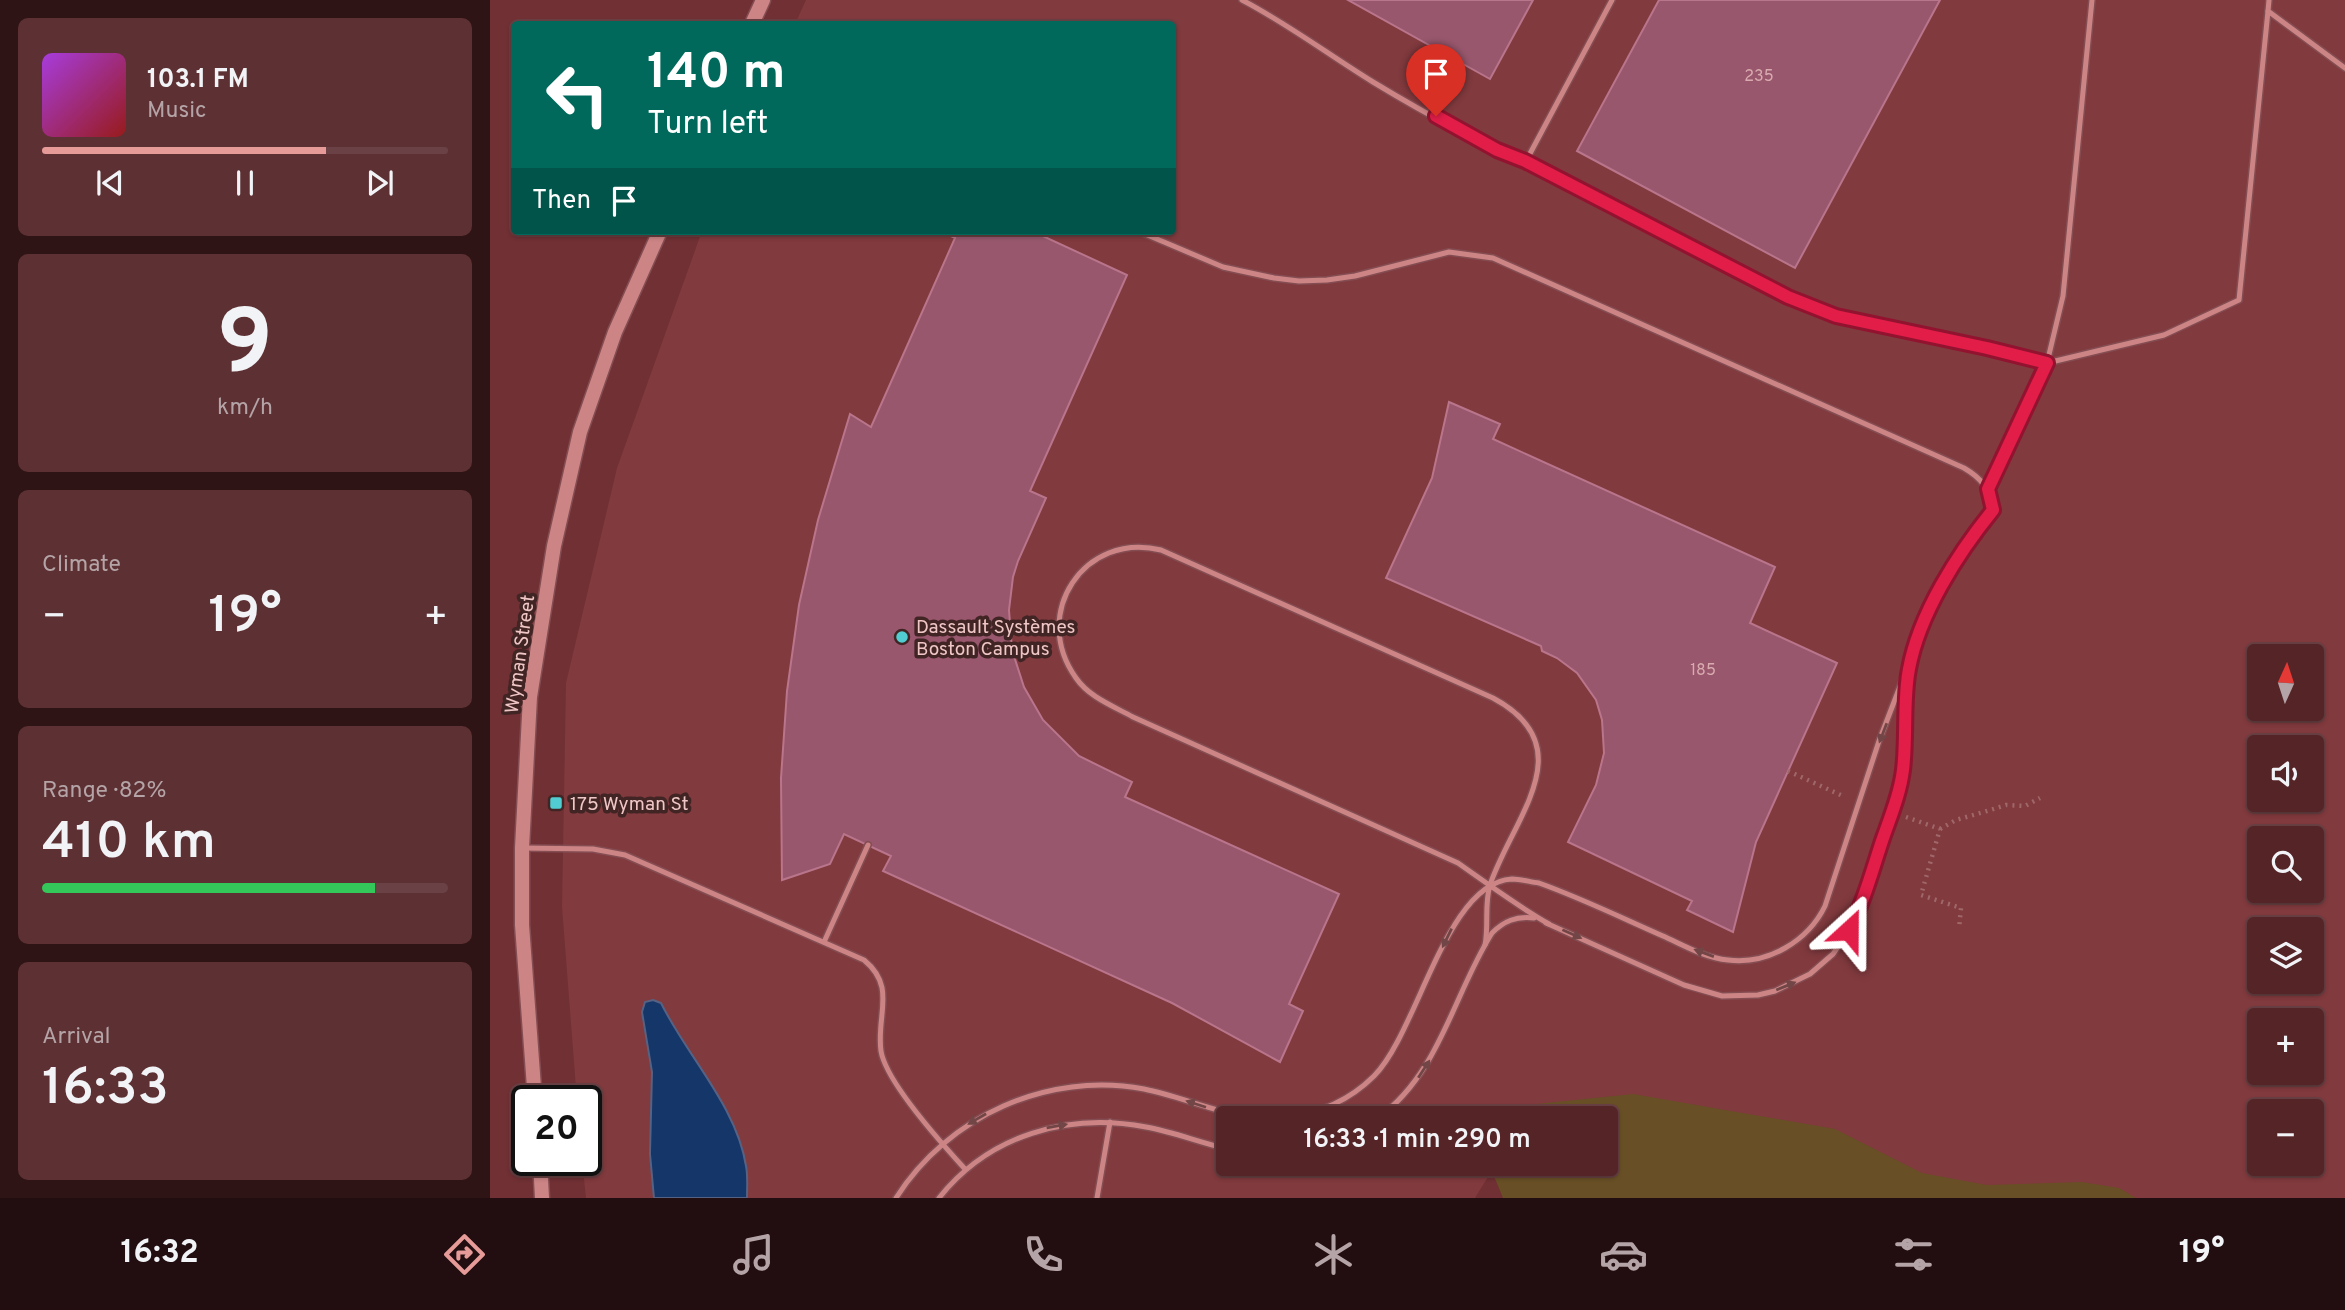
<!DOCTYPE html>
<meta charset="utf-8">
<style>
:root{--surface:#542427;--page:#5d3033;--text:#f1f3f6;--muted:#b5a4a7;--line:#6a4144;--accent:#e69b98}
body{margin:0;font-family:Overpass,sans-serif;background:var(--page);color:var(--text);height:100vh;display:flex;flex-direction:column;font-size:26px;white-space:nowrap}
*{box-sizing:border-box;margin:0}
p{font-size:23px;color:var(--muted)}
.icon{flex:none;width:38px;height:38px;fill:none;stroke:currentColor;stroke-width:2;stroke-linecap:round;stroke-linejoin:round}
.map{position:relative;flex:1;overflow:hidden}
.sheet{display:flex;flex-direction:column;gap:18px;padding:18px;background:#2e1415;width:490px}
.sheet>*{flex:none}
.banner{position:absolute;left:21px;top:21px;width:665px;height:214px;border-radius:7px;box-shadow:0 2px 5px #0004,0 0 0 2px var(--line);background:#00695c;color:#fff;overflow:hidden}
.needle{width:46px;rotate:3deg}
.buttons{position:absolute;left:1757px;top:644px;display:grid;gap:14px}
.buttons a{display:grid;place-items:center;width:77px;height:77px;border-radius:7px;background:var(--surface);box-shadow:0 2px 5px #0004,0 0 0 2px var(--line);font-size:35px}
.speed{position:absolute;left:21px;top:1085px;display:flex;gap:14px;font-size:35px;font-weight:700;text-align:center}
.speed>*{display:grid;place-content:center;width:91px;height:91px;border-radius:50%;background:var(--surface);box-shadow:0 2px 5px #0004,0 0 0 2px var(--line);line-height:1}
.speed .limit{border:4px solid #111;border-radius:10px;background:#fff;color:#111}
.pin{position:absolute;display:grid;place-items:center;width:60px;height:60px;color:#fff;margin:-72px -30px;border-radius:50% 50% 50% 0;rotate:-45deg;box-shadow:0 0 7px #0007}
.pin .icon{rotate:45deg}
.me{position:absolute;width:77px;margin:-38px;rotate:24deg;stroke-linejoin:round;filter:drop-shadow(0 0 5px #0008)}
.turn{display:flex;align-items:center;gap:24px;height:147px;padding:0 21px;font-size:32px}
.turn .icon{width:91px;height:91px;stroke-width:2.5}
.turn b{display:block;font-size:49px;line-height:60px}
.then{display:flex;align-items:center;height:66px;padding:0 21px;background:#0003;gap:14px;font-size:26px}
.big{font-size:52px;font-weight:600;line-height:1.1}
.sheet .card{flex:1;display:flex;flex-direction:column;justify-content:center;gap:10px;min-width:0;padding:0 24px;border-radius:10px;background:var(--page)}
.sheet .dial{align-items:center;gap:0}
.dial b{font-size:91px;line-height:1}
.song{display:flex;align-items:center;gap:21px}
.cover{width:84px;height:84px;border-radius:10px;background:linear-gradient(135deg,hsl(280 70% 55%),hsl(0 70% 35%))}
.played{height:7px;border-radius:4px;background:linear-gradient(90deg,var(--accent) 70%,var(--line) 70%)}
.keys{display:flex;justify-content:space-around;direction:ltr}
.heat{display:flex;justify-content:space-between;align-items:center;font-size:38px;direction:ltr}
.charge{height:10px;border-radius:5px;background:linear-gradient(90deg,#34c759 82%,var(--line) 0)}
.trip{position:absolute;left:726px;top:1106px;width:402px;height:70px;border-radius:7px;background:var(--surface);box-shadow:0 2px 5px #0004,0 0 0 2px var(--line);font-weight:600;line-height:70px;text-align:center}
.menu{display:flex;height:112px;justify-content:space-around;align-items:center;background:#220e10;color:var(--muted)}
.menu .icon{width:49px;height:49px}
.menu .active{color:var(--accent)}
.menu b{font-size:32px;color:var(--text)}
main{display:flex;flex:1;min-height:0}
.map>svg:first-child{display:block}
.built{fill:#813a3e;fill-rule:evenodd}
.green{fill:#684f26}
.water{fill:#143668;stroke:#566284;stroke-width:2}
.building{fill:#98576d;stroke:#b9758b;stroke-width:2}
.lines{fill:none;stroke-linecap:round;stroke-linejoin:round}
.lane-casing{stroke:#844d52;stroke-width:8}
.secondary-casing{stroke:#844d52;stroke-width:17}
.path{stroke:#9f676a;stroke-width:4.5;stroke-dasharray:2 5;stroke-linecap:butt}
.lane{stroke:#cd8485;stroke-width:5}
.secondary{stroke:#cd8485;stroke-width:14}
.oneway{fill:#724646}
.route-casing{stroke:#92132f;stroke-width:18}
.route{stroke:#e11d48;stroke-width:12}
.poi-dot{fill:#51ccd1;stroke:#412424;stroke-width:2.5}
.labels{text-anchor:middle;stroke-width:7;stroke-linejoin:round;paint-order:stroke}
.number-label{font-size:16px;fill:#d9abb0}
.poi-label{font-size:19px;fill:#efc7c6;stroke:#412424;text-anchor:start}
.street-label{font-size:19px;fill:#efc7c6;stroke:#412424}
</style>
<main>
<section class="sheet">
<div class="card">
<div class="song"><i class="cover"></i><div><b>103.1 FM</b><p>Music</p></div></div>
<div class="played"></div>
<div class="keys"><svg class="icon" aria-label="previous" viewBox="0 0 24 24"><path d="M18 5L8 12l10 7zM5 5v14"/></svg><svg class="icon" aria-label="pause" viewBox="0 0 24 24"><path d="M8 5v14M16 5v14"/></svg><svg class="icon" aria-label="next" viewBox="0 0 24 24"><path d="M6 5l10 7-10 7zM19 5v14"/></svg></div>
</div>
<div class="card dial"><b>9</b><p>km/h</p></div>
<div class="card"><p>Climate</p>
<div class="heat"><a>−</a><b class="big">19°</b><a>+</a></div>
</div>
<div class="card"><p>Range · 82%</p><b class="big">410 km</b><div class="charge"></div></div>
<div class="card"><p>Arrival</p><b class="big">16:33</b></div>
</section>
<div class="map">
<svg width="1855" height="1198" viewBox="0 0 1855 1198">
<rect width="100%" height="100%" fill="#703034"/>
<path class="built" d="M 316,0 L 1855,0 L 1855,1198 L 1607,1198 L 1317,1166 L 1148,1104 L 1084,1118 L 738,1118 L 738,1164 L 1006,1164 L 985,1198 L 96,1198 L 92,1160 L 96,1160 L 96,1101 L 87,1101 L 72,907 L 76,683 L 127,468 L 212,231 L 682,231 L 682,24 L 305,24 ZM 1769,656 L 1822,656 L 1822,709 L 1769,709 ZM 1769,747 L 1822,747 L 1822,800 L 1769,800 ZM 1769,838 L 1822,838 L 1822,891 L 1769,891 ZM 1769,929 L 1822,929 L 1822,982 L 1769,982 ZM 1769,1020 L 1822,1020 L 1822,1073 L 1769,1073 ZM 1769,1111 L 1822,1111 L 1822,1164 L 1769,1164 Z"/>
<path class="green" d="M 1143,1094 L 1345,1129 L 1432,1173 L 1497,1185 L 1592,1182 L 1629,1188 L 1646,1198 L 1013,1198 L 999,1164 L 1116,1164 L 1116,1118 L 991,1118 L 1006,1108 Z"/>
<path class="water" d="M 163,1000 L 171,1003 C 197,1056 247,1107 256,1166 C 258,1176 257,1187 257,1198 L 164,1198 L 160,1154 L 162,1072 L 152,1012 L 155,1002 Z"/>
<g class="building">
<path d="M 858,0 L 1043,0 L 1000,79 Z"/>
<path d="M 1169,0 L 1450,0 L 1305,268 L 1087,151 Z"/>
<path d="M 456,231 L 542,231 L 637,275 L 540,491 L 556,498 L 528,561 L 523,577 L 519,610 L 522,650 L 534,687 L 553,720 L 589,756 L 642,782 L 635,797 L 849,894 L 799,1004 L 813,1011 L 790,1062 L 682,1003 L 393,871 L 401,856 L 354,834 L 340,864 L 292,880 L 291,778 L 297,691 L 309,605 L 328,520 L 360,414 L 381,427 L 465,238 L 455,233 Z"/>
<path d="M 959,402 L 1010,424 L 1003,439 L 1285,567 L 1260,623 L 1347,663 L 1266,842 L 1243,932 L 1197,910 L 1202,901 L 1078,842 L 1106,785 L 1114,753 L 1112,720 L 1106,700 L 1087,673 L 1067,658 L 1052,651 L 1051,646 L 896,578 L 942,478 Z"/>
</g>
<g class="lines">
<g class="lane-casing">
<g id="lane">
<path d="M 752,0 C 798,24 839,55 883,82 C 931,111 984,141 1036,161 L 1122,0"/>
<path d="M 1779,0 L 1778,11 L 1855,68"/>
<path d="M 1036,161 L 1298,297 L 1346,316 L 1497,348 L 1557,363 L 1674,335 L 1749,300 L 1778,11"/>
<path d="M 648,231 L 733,267 L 784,278 L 809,281 L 837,280 L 865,276 L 959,252 L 1003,258 L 1474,468 C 1493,479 1499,489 1503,510 L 1460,572 L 1436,619 L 1389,741 L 1335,906 C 1318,941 1278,965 1238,960 C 1215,958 1193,945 1173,936 C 1132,918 1091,898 1049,883 C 1040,882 1031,879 1022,879 C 956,882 928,1032 884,1076 C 859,1101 828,1114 793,1118"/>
<path d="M 1498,489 L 1557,363 L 1573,296 L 1602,0"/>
<path d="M 32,848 L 103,849 L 135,855 L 374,960 C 407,987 386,1015 391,1051 C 396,1082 453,1145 475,1169"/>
<path d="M 1056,923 L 1194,985 L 1232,996 L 1268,995 L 1285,991 L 1320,974 L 1343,954 L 1359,931 L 1372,901 L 1402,813 L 1413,772 L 1418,673"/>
<path d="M 334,942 L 378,845"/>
<path d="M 995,945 C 999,925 994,905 1000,885 C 1022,819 1095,747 1003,698 L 671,550 C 594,531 540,614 586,678 C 599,697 623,706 643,717 L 968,863 C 998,884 1027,906 1059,924"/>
<path d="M 888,1118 C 950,1073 963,995 1002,933 C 1014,921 1026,916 1044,918"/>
<path d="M 406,1198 C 458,1116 558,1071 654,1089 C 694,1097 732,1116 773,1118"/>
<path d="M 449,1198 C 499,1135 578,1112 656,1127 C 684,1132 711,1143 738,1149"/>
<path d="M 607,1198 L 620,1122"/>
</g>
</g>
<g class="secondary-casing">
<g id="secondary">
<path d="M 262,24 L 273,0"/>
<path d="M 45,1101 L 32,925 L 32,848 L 40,697 L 64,546 L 90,432 L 125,332 L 170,231"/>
<path d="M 50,1160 L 52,1198"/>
</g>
</g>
<g class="path">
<path d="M 1298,771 L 1355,797"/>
<path d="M 1416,817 L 1450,829 L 1431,895 L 1471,908 L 1469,929"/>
<path d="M 1450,829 L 1466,820 L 1497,811 L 1516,805 L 1535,806 L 1550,798"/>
</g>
<use href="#lane" class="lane"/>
<use href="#secondary" class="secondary"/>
</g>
<defs><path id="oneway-solid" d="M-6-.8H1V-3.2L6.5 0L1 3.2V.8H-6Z" transform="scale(1.75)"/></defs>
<g class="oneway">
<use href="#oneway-solid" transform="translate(1393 733) rotate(111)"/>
<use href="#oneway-solid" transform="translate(1082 934) rotate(24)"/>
<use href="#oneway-solid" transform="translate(957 938) rotate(116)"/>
<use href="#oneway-solid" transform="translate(1214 953) rotate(-160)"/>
<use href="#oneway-solid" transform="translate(1296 986) rotate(-22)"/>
<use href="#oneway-solid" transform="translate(934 1069) rotate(-57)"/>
<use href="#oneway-solid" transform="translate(706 1104) rotate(-162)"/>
<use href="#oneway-solid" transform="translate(487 1119) rotate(150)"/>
<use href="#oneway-solid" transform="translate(567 1126) rotate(-10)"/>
</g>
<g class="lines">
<g class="route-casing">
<path id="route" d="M 946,116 L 1007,150 L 1035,161 L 1298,297 L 1346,316 L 1497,348 L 1557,363 L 1498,489 L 1503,510 C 1468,553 1429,614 1419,669 C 1413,698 1417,738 1413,770 C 1410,794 1400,818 1392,841 C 1382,871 1374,902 1359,930"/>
</g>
<use href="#route" class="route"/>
</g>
<g class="poi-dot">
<circle cx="412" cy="637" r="7"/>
<rect x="59" y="796" width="14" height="14" rx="3.5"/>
</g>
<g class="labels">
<g class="number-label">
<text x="1269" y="81">235</text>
<text x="1213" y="675">185</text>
</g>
<g class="poi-label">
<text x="426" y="633">Dassault Systèmes<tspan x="426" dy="22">Boston Campus</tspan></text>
<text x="80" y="810">175 Wyman St</text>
</g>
<g class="street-label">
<text transform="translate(29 654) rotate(-82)" y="7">Wyman Street</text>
</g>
</g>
</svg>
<div class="buttons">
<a><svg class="needle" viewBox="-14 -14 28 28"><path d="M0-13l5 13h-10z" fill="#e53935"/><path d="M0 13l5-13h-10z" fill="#b5a4a7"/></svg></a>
<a><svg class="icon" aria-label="sound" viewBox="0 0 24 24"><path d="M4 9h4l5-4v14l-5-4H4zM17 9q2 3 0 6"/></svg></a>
<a><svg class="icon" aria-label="search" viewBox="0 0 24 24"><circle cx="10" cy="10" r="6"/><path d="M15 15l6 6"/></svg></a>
<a><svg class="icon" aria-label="layers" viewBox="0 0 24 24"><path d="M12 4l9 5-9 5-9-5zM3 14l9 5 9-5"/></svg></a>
<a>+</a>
<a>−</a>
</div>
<div class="speed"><div class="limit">20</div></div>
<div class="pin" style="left:946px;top:116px;background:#d93025"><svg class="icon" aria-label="arrive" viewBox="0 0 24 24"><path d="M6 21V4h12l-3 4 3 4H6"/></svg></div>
<svg class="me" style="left:1359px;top:930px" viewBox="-20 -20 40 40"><path d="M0-17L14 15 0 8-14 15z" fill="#e11d48" stroke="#fff" stroke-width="4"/></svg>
<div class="trip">16:33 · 1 min · 290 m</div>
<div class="banner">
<div class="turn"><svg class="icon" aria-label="left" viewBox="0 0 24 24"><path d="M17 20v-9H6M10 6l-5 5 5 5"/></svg><div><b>140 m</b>Turn left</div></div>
<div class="then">Then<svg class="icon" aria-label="arrive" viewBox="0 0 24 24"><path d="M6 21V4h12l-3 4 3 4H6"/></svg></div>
</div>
</div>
</main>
<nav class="menu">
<b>16:32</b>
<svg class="icon active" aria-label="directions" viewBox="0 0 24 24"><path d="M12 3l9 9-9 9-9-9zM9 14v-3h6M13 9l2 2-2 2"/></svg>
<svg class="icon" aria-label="music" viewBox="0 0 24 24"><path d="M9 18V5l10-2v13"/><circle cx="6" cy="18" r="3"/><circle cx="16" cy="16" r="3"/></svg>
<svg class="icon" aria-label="phone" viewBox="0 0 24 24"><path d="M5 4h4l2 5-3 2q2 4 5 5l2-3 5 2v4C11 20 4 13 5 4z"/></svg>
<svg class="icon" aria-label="climate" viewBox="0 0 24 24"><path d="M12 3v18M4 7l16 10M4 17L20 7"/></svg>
<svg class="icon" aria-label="car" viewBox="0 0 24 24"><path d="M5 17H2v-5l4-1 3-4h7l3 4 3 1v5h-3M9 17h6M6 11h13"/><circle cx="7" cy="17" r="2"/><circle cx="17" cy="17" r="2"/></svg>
<svg class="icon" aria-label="filters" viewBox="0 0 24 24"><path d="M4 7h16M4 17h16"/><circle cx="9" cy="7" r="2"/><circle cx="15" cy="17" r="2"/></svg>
<b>19°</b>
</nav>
